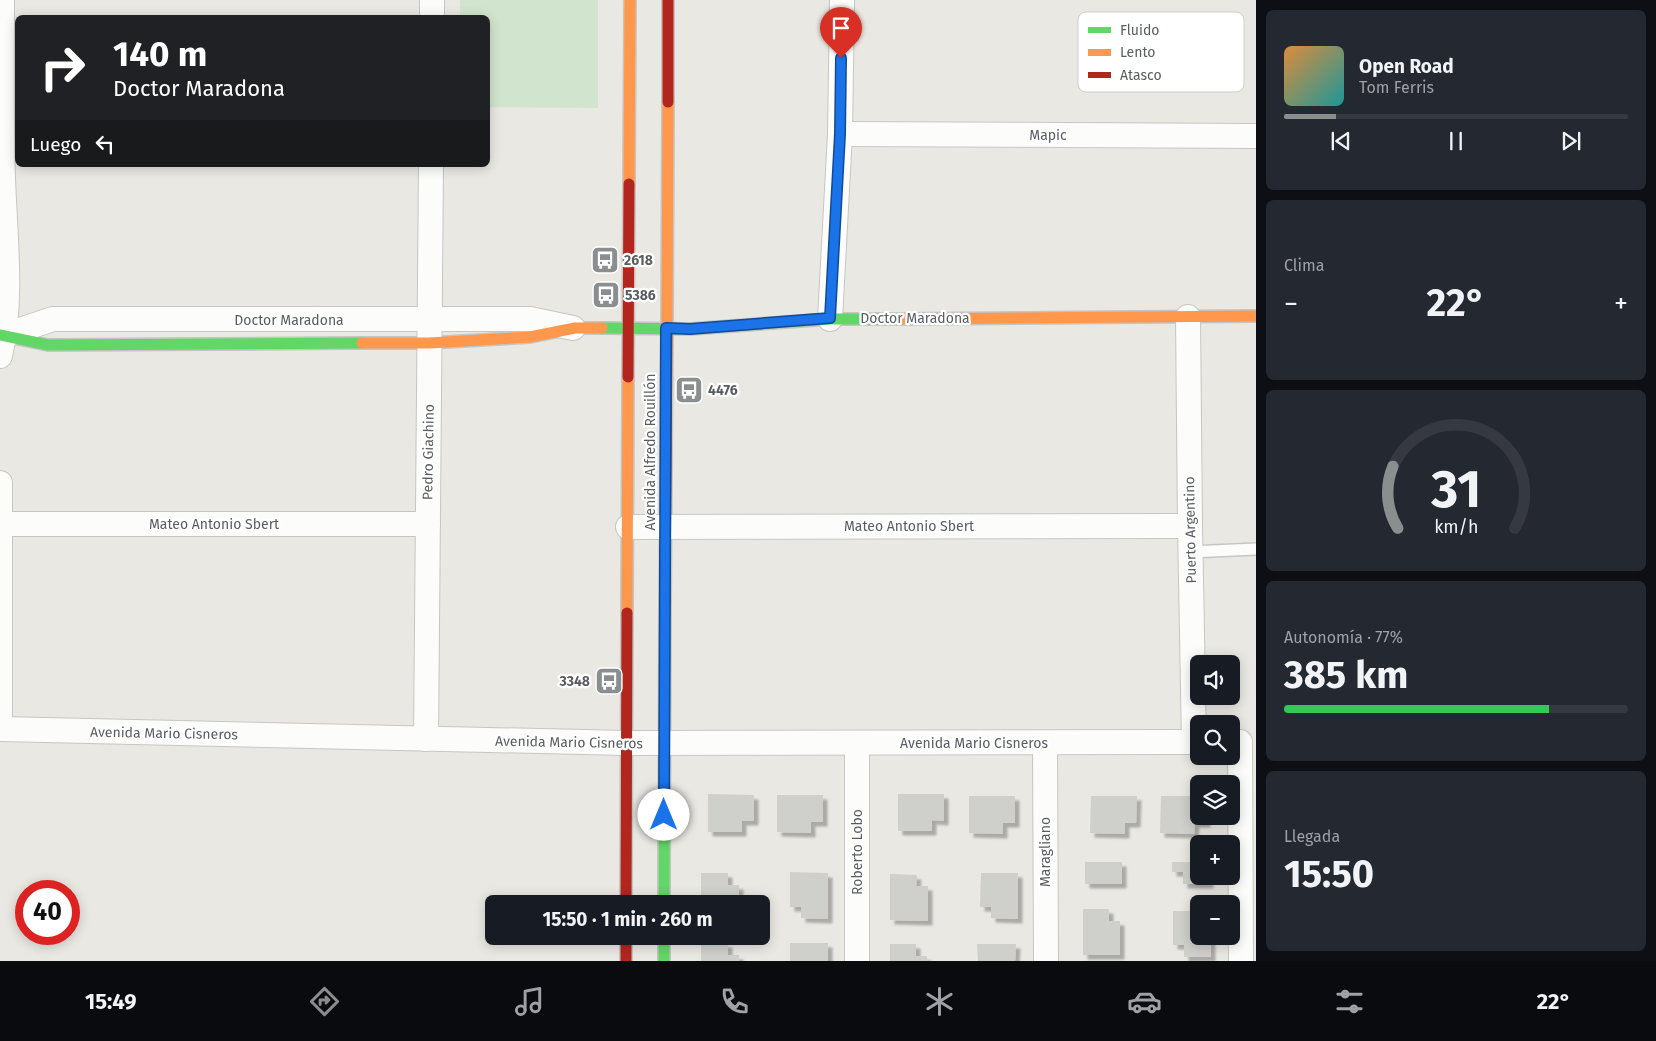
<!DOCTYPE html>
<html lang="es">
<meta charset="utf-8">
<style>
:root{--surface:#171b24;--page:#242831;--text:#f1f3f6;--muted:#9ea1a6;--line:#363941;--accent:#8b8e8e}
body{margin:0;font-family:"Fira Sans",sans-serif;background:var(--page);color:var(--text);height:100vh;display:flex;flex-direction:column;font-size:19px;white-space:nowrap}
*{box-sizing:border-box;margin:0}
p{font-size:16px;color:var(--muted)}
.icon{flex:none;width:28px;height:28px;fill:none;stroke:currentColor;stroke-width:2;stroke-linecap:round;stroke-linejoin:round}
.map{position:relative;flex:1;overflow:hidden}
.details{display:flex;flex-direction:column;gap:10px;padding:10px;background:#0d0f14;width:400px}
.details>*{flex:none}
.hud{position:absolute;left:15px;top:15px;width:475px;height:152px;border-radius:8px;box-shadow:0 2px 12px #0003;background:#202124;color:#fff;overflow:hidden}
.controls{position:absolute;left:1190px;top:655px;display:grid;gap:10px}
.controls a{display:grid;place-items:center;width:50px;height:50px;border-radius:8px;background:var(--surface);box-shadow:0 2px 12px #0003;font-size:25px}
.speed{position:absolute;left:15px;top:880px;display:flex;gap:10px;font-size:25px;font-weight:700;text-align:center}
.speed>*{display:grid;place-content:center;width:65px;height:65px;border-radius:50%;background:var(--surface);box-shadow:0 2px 12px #0003;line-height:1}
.speed .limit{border:8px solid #d22;background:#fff;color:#111}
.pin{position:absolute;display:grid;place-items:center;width:42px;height:42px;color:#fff;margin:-51px -21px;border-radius:50% 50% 50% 0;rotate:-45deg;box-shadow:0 0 5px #0007}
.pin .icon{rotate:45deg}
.me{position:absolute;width:55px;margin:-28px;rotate:0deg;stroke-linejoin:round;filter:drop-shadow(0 0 4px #0008)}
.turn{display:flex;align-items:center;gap:18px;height:105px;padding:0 15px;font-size:22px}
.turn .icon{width:65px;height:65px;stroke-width:2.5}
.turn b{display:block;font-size:35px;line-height:42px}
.then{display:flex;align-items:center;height:48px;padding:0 15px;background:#0003;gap:10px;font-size:19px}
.big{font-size:38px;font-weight:700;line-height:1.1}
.details .widget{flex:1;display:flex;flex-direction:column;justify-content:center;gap:8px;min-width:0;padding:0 18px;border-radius:8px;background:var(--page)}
.details .dial{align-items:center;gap:0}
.dial svg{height:130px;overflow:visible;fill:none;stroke:var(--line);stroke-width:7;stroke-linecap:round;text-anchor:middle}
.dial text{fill:var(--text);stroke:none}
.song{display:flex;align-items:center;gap:15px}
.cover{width:60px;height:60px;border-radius:8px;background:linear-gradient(135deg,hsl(30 70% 55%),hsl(180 70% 35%))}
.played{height:5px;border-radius:2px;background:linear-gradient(90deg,var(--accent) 15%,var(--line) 15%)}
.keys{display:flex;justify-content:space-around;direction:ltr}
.heat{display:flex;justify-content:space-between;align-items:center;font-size:28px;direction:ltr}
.charge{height:8px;border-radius:4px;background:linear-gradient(90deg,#34c759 77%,var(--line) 0)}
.trip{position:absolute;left:485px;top:895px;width:285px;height:50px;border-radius:8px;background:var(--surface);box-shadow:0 2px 12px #0003;font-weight:700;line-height:50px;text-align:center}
.dock{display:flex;height:80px;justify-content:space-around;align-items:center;background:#090b0e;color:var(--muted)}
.dock .icon{width:35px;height:35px}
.dock .on{color:var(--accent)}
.dock b{font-size:22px;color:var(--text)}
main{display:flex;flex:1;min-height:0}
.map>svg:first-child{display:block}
.green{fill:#d1e5ce}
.building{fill:#cfcfcc;filter:url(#shadow)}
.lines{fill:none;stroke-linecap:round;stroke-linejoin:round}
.lane-casing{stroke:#c6c6c5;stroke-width:14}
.street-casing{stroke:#c6c6c5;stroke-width:26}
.fast-casing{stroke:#c5c5c3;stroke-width:14}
.slow-casing{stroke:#c5c5c3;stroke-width:14}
.jam-casing{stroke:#c5c5c3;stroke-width:14}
.lane{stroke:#fcfcfb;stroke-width:11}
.street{stroke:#fcfcfb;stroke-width:24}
.fast{stroke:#63d668;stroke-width:11}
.slow{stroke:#ff974d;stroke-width:11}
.jam{stroke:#b3261e;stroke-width:11}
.route-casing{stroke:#114b97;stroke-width:12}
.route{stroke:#1a73e8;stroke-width:9}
.labels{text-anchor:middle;stroke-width:4.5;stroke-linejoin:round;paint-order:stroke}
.street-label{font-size:14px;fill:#595d61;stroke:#fff}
.poi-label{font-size:14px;font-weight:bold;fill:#595d61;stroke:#fff;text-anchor:start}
.key{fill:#fff;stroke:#cdced0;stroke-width:1}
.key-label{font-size:14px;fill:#595d61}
</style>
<main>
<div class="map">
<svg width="1256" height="961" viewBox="0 0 1256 961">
<defs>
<filter id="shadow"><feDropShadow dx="4.5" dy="4.5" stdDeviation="1" flood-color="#0004"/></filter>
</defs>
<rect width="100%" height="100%" fill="#e9e8e3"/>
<path class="green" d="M 460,0 L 598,0 L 598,108 L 488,107 L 488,18 L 460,17 Z"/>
<g class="building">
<path d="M 708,794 L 754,795 L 754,821 L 742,821 L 742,832 L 708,832 Z"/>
<path d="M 898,794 L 944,794 L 944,821 L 932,820 L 932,831 L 898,831 Z"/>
<path d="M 777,795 L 823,795 L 823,822 L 811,822 L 811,833 L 777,832 Z"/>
<path d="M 969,796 L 1015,796 L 1015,823 L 1003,823 L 1003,834 L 969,833 Z"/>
<path d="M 1091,796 L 1137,796 L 1136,823 L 1125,823 L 1125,834 L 1090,833 Z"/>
<path d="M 1161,796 L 1199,796 L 1199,816 L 1206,816 L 1206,823 L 1195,823 L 1194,834 L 1160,833 Z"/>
<rect x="1085" y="862" width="37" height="22"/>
<path d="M 1172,862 L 1199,862 L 1199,876 L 1209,876 L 1209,884 L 1183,884 L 1183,872 L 1172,872 Z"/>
<path d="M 790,872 L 828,873 L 828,919 L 801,918 L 801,907 L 790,907 Z"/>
<path d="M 701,873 L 728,873 L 728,885 L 739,885 L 739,904 L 701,904 Z"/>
<path d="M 981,873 L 1018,873 L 1018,919 L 991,918 L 991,907 L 980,907 Z"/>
<path d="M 890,874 L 917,875 L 916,886 L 928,886 L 928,921 L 890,920 Z"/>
<path d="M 1083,909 L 1109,909 L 1109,921 L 1120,921 L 1120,955 L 1083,955 Z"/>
<path d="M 1173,911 L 1199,911 L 1199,936 L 1211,936 L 1211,957 L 1184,957 L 1184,945 L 1173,945 Z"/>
<path d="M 701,943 L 728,943 L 728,955 L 739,955 L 739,961 L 701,961 Z"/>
<rect x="790" y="943" width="38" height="18"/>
<path d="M 890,944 L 916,944 L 916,956 L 927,956 L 927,961 L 890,961 Z"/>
<path d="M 977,944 L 1016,944 L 1015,961 L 978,961 Z"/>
</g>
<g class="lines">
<g class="lane-casing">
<path id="lane" d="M 1190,552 L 1256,549"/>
</g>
<g class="street-casing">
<g id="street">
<path d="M 432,18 L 432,0"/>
<path d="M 840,134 L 1256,136"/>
<path d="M 1188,317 L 1190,526 L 1194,742"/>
<path d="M 830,319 L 840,134 L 842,0"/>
<path d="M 5,335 L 53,319 L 530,319 L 573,328"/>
<path d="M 0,356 C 13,298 5,237 3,178 C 1,119 2,59 2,0"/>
<path d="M 0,483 L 0,729"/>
<path d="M 1,524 L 428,524"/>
<path d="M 628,527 L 1190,526"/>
<path d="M 0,729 L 627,743 L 1199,742"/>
<path d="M 426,739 L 431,165"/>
<path d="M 1240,742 L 1241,961"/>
<path d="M 857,743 L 857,961"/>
<path d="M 1045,743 L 1046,961"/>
</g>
</g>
<g class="fast-casing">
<g id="fast">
<path d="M 602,328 L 690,329 L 830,319 L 900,319"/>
<path d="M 0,335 L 48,345 L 362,343"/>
<path d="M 664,904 L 665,604"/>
<path d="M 664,936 L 664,961"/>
</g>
</g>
<g class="slow-casing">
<g id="slow">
<path d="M 629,184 L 630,0"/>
<path d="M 900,319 L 1256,316"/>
<path d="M 667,330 L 668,102"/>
<path d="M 362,343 L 429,343 L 530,337 L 575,328 L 602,328"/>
<path d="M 627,613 L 628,377"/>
</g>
</g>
<g class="jam-casing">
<g id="jam">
<path d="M 668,102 L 668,0"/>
<path d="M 628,377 L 629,184"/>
<path d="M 665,604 L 667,330"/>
<path d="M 626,904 L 627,613"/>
<path d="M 626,936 L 626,961"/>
</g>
</g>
<use href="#lane" class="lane"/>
<use href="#street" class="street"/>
<use href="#fast" class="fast"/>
<use href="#slow" class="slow"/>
<use href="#jam" class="jam"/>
</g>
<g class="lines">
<g class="route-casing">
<path id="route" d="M 664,815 L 666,328 L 690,329 L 830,318 L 840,134 L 841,58"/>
</g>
<use href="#route" class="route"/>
</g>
<defs>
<g id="bus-square" transform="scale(1.4375)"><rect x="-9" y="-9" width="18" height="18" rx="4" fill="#8b8e8e" stroke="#fff"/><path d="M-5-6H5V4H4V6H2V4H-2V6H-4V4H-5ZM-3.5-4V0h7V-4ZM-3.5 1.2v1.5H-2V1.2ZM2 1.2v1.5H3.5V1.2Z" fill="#fff"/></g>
</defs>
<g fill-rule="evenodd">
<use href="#bus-square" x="605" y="260"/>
<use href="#bus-square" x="606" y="295"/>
<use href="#bus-square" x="689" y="390"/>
<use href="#bus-square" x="609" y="681"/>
</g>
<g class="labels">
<g class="street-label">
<text x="1048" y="140">Mapic</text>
<text x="915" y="323">Doctor Maradona</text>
<text x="289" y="325">Doctor Maradona</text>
<text transform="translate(428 452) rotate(-89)" y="5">Pedro Giachino</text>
<text transform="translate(650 452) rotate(-90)" y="5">Avenida Alfredo Rouillón</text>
<text x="214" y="529">Mateo Antonio Sbert</text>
<text x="909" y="531">Mateo Antonio Sbert</text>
<text transform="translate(1190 530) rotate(-91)" y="5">Puerto Argentino</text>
<text transform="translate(164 733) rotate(1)" y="5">Avenida Mario Cisneros</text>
<text transform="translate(569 742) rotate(1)" y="5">Avenida Mario Cisneros</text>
<text x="974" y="748">Avenida Mario Cisneros</text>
<text transform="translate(857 852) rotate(-90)" y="5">Roberto Lobo</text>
<text transform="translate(1045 852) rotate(-90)" y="5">Maragliano</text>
</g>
<g class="poi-label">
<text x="624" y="265">2618</text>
<text x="625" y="300">5386</text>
<text x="708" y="395">4476</text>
<text x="590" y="686" text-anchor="end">3348</text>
</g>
</g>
<rect x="1078" y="12" width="166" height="80" rx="8" class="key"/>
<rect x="1088" y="27" width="23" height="6" fill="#63d668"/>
<rect x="1088" y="49" width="23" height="7" fill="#ff974d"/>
<rect x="1088" y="72" width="23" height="6" fill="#b3261e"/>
<g class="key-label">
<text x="1120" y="35">Fluido</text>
<text x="1120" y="57">Lento</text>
<text x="1120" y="80">Atasco</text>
</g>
</svg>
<div class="controls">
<a><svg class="icon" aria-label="sound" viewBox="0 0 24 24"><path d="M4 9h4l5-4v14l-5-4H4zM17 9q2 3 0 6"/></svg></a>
<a><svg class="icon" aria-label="search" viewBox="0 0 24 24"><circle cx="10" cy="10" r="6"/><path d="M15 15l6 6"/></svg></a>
<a><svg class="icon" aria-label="layers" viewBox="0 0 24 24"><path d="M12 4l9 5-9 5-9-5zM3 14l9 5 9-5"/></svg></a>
<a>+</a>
<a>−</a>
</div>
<div class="speed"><div class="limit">40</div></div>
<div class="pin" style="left:841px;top:58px;background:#d93025"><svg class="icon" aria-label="arrive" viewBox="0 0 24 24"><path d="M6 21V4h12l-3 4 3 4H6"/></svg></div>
<svg class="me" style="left:664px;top:815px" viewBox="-20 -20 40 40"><circle r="19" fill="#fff"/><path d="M0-13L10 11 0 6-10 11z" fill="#1a73e8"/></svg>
<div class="trip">15:50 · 1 min · 260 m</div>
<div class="hud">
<div class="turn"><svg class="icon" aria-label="right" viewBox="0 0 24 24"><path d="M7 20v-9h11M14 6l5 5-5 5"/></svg><div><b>140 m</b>Doctor Maradona</div></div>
<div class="then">Luego<svg class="icon" aria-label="left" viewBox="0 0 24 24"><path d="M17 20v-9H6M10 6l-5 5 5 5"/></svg></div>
</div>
</div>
<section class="details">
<div class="widget">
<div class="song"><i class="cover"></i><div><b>Open Road</b><p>Tom Ferris</p></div></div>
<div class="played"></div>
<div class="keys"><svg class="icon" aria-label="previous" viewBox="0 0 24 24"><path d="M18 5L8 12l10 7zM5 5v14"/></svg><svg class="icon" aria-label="pause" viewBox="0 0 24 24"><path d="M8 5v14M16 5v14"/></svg><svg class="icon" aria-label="next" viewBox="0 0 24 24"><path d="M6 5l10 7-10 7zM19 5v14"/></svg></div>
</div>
<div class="widget"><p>Clima</p>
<div class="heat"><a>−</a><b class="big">22°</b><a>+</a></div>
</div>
<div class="widget dial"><svg viewBox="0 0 100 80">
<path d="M14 69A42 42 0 1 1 86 69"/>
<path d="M14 69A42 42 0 0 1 11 31" stroke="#8b8e8e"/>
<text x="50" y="56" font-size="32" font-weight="700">31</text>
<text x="50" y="72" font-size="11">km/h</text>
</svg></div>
<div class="widget"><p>Autonomía · 77%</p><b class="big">385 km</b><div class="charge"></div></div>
<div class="widget"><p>Llegada</p><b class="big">15:50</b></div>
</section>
</main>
<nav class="dock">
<b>15:49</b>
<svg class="icon on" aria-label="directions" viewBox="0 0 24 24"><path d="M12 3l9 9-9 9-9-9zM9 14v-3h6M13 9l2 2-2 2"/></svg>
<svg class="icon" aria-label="music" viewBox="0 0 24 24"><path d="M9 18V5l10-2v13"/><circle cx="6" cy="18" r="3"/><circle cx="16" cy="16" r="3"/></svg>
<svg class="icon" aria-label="phone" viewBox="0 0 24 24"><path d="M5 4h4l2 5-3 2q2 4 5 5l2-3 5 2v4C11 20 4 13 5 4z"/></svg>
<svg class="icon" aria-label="climate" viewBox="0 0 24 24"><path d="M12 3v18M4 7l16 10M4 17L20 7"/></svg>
<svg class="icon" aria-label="car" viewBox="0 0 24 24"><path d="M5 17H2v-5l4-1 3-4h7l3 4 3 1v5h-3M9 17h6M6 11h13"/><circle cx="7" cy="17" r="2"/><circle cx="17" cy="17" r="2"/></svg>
<svg class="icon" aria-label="filters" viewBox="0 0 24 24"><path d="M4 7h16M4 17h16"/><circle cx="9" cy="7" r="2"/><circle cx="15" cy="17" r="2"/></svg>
<b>22°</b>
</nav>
